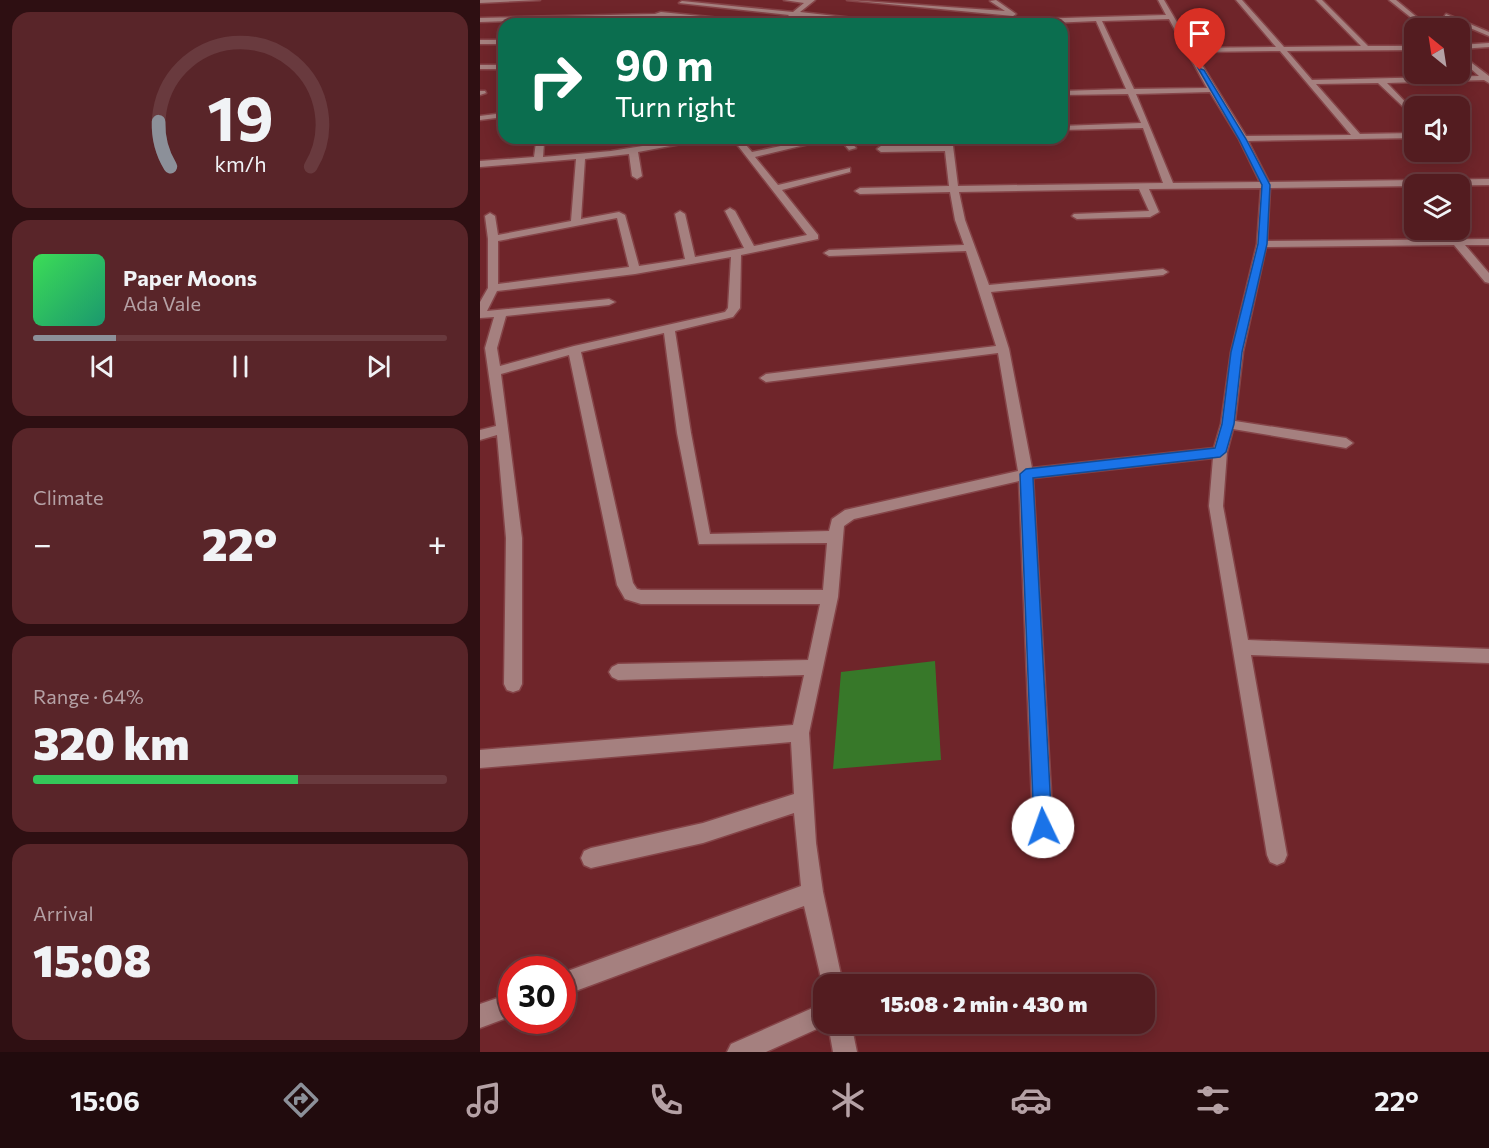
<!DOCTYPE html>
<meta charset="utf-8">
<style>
:root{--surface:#531c20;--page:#592529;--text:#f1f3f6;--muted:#b5a1a5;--line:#693a3e;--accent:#8c9099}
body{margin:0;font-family:Commissioner,sans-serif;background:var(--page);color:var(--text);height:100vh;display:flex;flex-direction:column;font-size:22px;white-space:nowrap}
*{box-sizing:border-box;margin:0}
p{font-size:20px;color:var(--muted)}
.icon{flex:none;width:33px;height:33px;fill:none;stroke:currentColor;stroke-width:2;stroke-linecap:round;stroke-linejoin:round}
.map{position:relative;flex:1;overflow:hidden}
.details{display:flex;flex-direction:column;gap:12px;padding:12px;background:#2e0f12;width:480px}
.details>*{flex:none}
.banner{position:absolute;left:18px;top:18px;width:570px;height:126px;border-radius:18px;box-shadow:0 3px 15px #0003,0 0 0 2px var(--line);background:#0b6e4f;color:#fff;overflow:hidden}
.needle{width:39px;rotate:330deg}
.tools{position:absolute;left:924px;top:18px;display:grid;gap:12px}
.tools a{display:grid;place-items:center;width:66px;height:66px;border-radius:12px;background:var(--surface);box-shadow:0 3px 15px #0003,0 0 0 2px var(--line);font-size:30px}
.speed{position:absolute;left:18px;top:956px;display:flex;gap:12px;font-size:30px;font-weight:700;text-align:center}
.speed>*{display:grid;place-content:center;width:78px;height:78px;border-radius:50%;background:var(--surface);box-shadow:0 3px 15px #0003,0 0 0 2px var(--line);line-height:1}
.speed .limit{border:9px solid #d22;background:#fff;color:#111}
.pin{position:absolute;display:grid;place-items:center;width:51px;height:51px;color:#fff;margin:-62px -26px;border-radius:50% 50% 50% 0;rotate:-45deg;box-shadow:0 0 6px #0007}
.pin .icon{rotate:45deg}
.me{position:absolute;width:66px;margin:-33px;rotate:357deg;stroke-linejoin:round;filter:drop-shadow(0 0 4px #0008)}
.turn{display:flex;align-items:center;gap:21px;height:126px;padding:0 18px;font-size:27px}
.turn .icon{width:78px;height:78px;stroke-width:2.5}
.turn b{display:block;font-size:42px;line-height:51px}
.big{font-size:45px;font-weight:800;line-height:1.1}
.details .tile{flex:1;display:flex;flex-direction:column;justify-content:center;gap:9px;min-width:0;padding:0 21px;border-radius:18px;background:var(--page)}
.details .dial{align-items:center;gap:0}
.dial svg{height:156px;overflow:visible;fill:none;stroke:var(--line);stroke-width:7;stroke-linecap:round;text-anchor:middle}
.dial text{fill:var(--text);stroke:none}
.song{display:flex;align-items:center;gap:18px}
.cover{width:72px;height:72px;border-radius:9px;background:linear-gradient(135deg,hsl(130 70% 55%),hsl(160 70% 35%))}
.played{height:6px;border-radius:3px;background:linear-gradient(90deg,var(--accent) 20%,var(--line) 20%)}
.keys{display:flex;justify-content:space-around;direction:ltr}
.heat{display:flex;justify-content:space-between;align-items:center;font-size:33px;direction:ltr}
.charge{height:9px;border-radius:4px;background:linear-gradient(90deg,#34c759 64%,var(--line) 0)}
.trip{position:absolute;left:333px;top:974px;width:342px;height:60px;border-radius:18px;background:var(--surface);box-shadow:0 3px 15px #0003,0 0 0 2px var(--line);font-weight:800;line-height:60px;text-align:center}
.tabs{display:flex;height:96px;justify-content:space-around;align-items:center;background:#210b0d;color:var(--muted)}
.tabs .icon{width:42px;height:42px}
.tabs .on{color:var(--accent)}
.tabs b{font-size:27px;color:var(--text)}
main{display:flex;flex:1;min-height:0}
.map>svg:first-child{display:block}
.green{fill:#377829}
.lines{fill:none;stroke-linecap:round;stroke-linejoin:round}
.minor-casing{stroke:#854448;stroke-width:3}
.minor{fill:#a5807f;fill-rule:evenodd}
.route{fill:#1a73e8;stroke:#114b97;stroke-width:1.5}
</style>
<main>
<section class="details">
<div class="tile dial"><svg viewBox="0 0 100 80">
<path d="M14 69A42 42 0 1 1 86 69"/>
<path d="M14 69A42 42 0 0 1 8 46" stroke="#8c9099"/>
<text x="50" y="56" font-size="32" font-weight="700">19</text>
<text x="50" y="72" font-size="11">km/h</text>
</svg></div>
<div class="tile">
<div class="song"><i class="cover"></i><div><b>Paper Moons</b><p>Ada Vale</p></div></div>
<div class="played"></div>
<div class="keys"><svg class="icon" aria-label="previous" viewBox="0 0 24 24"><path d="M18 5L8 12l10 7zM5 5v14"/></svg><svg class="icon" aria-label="pause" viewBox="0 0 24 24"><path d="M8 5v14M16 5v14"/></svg><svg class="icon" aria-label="next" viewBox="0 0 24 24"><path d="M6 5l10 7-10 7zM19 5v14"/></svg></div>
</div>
<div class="tile"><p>Climate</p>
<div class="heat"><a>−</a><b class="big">22°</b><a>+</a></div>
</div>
<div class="tile"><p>Range · 64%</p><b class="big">320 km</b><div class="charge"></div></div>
<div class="tile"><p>Arrival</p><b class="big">15:08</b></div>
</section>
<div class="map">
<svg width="1009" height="1052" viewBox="0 0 1009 1052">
<rect width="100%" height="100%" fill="#6f252a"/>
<path class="green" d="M 455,661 L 461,760 L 353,769 L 361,672 Z"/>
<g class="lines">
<g class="minor-casing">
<g id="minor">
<path d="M 0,0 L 60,0 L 0,3 Z"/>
<path d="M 304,0 L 335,0 L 320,12 L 426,24 L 316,16 L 310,19 L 307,17 L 309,15 L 199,3 L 202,1 L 313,12 L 324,3 Z"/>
<path d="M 367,0 L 525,11 L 510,1 L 516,0 L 536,14 L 533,16 Z"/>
<path d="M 678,0 L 684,0 L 712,48 L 796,47 L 756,0 L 762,0 L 804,47 L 881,46 L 836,0 L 842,0 L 888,46 L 934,46 L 934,50 L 807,51 L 832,80 L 999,76 L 980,59 L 980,54 L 1009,76 L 1009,83 L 1004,80 L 907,83 L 934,111 L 934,117 L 898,83 L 836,84 L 880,134 L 934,133 L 934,138 L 768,141 L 789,182 L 1009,179 L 1009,185 L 790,188 L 787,241 L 1009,239 L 1009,245 L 985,245 L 1009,273 L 1009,283 L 1005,282 L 974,245 L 786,247 L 763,352 L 755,421 L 866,438 L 873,443 L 866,448 L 753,429 L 747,452 L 743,506 L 768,640 L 1009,649 L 1009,663 L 771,655 L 807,855 L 804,862 L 797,865 L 790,862 L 787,855 L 729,506 L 733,458 L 553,478 L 573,827 L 570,834 L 563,837 L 556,834 L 553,827 L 539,481 L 374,519 L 364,526 L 358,597 L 329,733 L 336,843 L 343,892 L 363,984 L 344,984 L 344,991 L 324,906 L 82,996 L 82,973 L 321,886 L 314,813 L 223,843 L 111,868 L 104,865 L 101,858 L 104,851 L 111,848 L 223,823 L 314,794 L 311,742 L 0,768 L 0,750 L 313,725 L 324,675 L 138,680 L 132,677 L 129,672 L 132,667 L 138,664 L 328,660 L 340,604 L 161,604 L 145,599 L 137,585 L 89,355 L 21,374 L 42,538 L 42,684 L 39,690 L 33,692 L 27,690 L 24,684 L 26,538 L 17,435 L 0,440 L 0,430 L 16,426 L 5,348 L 14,317 L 0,318 L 0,302 L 8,288 L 8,239 L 5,216 L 10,213 L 15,216 L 18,235 L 91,221 L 96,159 L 0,167 L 0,161 L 54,157 L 56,142 L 59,138 L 68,138 L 64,143 L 63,157 L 131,151 L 213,138 L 233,138 L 158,152 L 162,176 L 157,179 L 152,176 L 149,154 L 105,159 L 101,219 L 139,212 L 145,215 L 159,266 L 205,259 L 195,214 L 200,211 L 205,214 L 215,257 L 264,248 L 245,211 L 250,208 L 255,211 L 274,246 L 327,235 L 252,138 L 260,138 L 272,152 L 338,138 L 354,138 L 275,157 L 298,185 L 370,168 L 370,172 L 302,190 L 338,235 L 338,239 L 261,255 L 260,308 L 253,317 L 195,331 L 211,433 L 230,534 L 349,531 L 352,519 L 365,510 L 538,471 L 518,353 L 286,382 L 280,378 L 286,374 L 516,346 L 486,251 L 349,256 L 344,253 L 349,250 L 484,245 L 475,220 L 470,192 L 380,194 L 375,191 L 380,188 L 469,186 L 465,151 L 401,152 L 397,149 L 401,146 L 465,145 L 464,138 L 472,138 L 478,186 L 683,183 L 663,128 L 582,130 L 582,126 L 661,123 L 648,94 L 582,95 L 582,91 L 646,89 L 616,21 L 549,24 L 548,21 L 551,19 L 686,15 ZM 689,19 L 727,88 L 654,89 L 622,21 ZM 800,51 L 871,135 L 766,136 L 714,52 ZM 730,92 L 759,139 L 780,182 L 693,183 L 656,94 ZM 781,188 L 777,244 L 751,352 L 741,424 L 734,448 L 552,468 L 529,349 L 511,292 L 683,275 L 688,272 L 683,269 L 509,285 L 485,220 L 479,192 L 659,189 L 669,211 L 594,214 L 592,216 L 597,219 L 670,217 L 679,212 L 669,189 ZM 137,218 L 149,267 L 18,284 L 18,241 ZM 251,257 L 248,308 L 245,312 L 94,346 L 20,366 L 17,348 L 26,316 L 129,305 L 135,302 L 129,299 L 7,311 L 17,291 L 155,274 ZM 184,333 L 197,433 L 219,544 L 347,543 L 343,590 L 161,590 L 157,589 L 153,583 L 101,352 Z"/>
<path d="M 909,0 L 916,0 L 950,28 L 944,28 Z"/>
<path d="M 181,12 L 300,24 L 182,16 L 0,22 L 0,18 L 175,14 Z"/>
<path d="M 966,14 L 1009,32 L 1009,36 L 964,17 Z"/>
<rect x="0" y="40" width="24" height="4"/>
<path d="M 1009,43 L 1009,47 L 980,49 L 980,45 Z"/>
<rect x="0" y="65" width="24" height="4"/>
<path d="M 0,91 L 5,91 L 6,93 L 0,95 Z"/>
<path d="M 24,113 L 24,117 L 0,120 L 0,116 Z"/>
<path d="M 359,138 L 368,138 L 376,148 L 369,150 Z"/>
<path d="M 32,993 L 32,1016 L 0,1028 L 0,1004 Z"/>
<path d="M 344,1003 L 344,1023 L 371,1023 L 377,1052 L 353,1052 L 348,1024 L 286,1052 L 247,1052 L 251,1044 Z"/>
</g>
</g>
<use href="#minor" class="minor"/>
</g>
<path class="route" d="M 718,68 L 724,70 L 766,139 L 790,185 L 787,244 L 762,352 L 754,424 L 746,452 L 740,457 L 553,478 L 572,827 L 569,834 L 563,836 L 556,834 L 554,827 L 540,474 L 546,469 L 735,448 L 742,424 L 751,352 L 778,244 L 782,185 L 759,139 Z"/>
</svg>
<div class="tools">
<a><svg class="needle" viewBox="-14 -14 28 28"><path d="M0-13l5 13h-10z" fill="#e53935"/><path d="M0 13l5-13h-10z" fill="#b5a1a5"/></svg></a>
<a><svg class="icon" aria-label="sound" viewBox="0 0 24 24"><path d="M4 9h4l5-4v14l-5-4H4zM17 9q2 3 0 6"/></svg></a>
<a><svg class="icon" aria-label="layers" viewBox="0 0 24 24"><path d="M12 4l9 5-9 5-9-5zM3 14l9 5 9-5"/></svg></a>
</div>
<div class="speed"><div class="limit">30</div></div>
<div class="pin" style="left:720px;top:70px;background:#d93025"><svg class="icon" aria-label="arrive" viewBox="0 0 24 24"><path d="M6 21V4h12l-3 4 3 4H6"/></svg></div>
<svg class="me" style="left:563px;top:827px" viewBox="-20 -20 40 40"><circle r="19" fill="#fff"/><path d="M0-13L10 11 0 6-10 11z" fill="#1a73e8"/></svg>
<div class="trip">15:08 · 2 min · 430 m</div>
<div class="banner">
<div class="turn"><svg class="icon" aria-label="right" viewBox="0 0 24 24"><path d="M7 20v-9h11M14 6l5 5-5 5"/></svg><div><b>90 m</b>Turn right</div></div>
</div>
</div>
</main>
<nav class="tabs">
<b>15:06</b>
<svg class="icon on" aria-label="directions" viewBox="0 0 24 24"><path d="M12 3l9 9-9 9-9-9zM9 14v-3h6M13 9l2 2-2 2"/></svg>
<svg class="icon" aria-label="music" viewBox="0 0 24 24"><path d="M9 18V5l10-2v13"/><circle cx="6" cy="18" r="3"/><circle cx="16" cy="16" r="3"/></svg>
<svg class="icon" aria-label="phone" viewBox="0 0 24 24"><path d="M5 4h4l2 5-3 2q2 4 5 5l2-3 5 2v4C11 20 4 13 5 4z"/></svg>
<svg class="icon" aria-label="climate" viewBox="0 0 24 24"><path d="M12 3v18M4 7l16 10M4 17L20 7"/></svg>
<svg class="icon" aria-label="car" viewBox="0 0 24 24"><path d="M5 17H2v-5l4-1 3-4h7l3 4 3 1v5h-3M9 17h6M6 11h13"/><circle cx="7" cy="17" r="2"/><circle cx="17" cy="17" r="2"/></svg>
<svg class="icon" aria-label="filters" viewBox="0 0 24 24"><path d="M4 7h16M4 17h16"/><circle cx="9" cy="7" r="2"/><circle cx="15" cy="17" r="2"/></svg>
<b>22°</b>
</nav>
